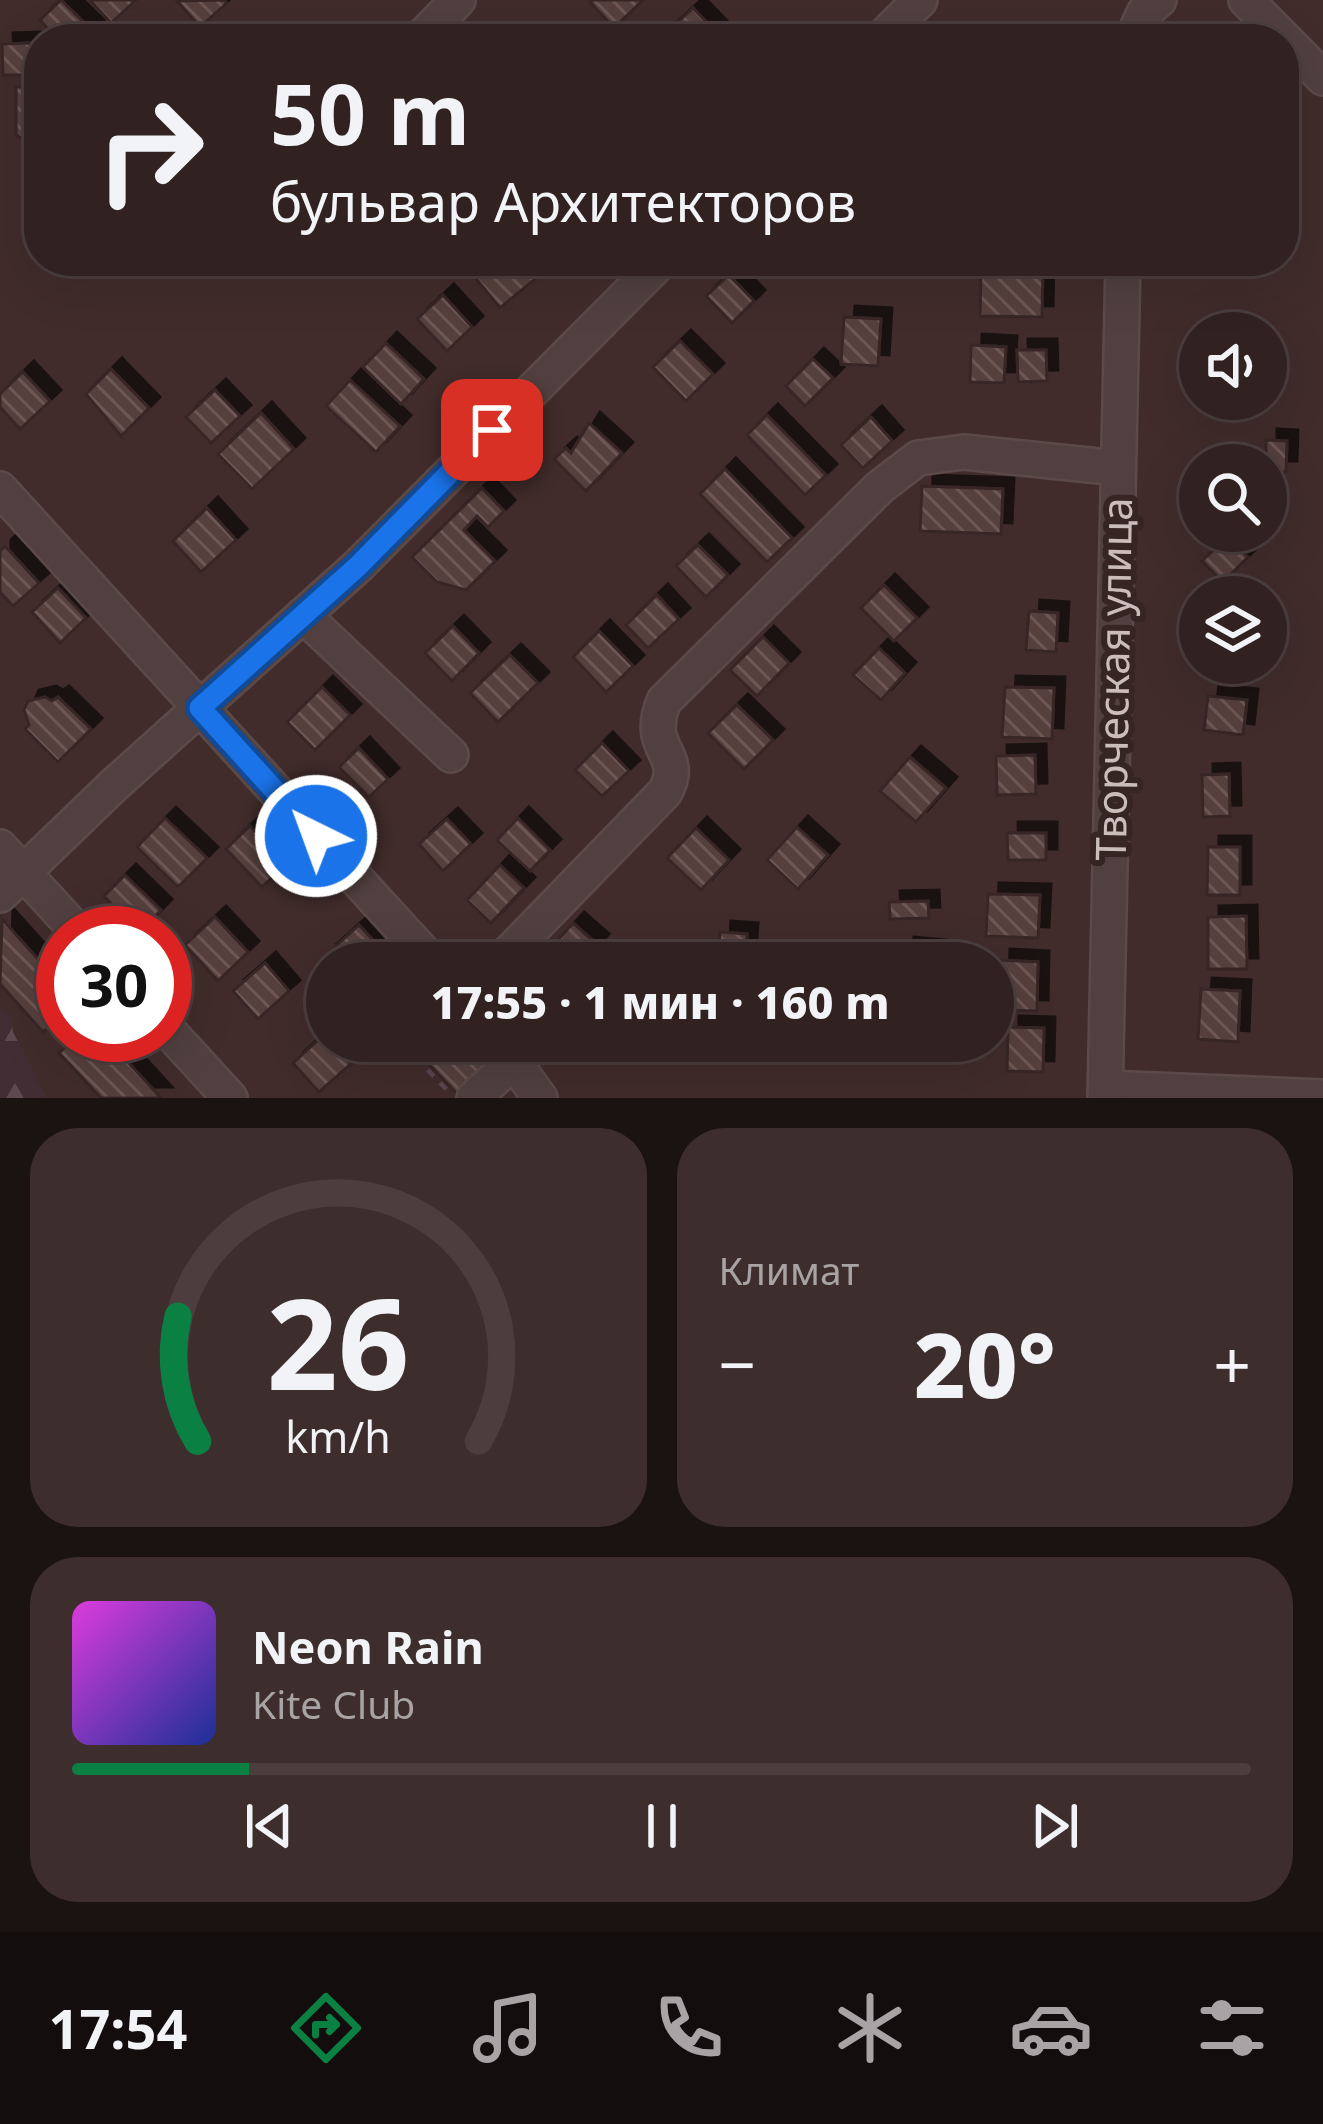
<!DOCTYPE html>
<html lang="ru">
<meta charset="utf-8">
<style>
:root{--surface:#312120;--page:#3d2e2d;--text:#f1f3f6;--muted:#a8a3a5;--line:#4c3e3e;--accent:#0b8043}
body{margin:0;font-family:"Noto Sans",sans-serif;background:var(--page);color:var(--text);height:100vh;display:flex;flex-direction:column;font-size:45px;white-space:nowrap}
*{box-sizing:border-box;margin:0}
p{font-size:39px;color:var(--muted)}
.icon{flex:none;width:66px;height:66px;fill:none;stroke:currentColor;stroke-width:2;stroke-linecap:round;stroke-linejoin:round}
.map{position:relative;height:1098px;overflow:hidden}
.details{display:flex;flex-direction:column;gap:30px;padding:30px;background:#1b1212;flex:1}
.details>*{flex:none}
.banner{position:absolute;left:24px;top:24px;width:1275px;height:252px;border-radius:48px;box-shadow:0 12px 48px #0002,0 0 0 3px var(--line);background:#312120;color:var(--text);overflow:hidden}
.controls{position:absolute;left:1179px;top:312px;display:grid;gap:24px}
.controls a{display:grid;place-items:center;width:108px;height:108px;border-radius:50%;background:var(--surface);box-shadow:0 12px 48px #0002,0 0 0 3px var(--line);font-size:60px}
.speed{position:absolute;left:36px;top:906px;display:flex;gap:24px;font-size:60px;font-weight:700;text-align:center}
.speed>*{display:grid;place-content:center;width:156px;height:156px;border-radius:50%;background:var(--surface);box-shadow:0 12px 48px #0002,0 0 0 3px var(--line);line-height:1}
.speed .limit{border:18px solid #d22;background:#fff;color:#111}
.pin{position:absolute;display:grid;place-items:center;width:102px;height:102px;color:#fff;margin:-51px;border-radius:24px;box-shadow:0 6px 18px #0006}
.me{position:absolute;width:132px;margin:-66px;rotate:318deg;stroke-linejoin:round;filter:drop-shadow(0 0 9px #0008)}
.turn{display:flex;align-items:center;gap:42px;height:252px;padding:0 48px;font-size:54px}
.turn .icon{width:156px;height:156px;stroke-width:2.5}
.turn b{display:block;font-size:84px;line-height:102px}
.big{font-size:90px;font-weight:800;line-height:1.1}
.details .tile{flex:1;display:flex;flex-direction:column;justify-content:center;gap:18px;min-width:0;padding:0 42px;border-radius:48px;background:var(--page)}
.details .dial{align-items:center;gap:0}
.dial svg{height:312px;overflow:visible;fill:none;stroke:var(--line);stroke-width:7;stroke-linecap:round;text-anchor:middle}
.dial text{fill:var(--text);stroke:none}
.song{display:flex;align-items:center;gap:36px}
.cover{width:144px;height:144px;border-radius:18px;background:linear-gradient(135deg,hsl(300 70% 55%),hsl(230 70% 35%))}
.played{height:12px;border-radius:6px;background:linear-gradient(90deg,var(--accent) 15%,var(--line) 15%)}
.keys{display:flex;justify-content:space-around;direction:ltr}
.heat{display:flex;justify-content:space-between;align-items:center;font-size:66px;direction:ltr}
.details .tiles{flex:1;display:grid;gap:30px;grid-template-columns:1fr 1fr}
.tile:last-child{grid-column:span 2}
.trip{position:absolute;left:306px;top:942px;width:708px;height:120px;border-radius:60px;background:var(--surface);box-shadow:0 12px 48px #0002,0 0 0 3px var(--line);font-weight:800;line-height:120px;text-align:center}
.tab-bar{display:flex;height:192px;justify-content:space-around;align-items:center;background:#140d0d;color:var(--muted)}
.tab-bar .icon{width:84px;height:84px}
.tab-bar .on{color:var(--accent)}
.tab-bar b{font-size:54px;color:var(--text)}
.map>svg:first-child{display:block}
.forest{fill:url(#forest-firs)}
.building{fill:url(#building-back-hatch);stroke:#392725;stroke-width:3;filter:url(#shadow)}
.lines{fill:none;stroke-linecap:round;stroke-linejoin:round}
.minor-casing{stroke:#5b4a48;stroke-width:38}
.path{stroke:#5a464f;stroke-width:4.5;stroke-dasharray:9 9;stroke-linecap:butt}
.minor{stroke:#51403f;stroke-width:33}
.route-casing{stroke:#114b97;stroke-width:30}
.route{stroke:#1a73e8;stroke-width:21}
.labels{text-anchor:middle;stroke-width:12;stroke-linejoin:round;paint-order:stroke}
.street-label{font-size:42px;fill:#cbbdbc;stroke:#372523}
</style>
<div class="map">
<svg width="1323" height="1098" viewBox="0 0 1323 1098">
<defs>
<pattern id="forest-firs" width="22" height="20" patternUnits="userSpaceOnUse" patternTransform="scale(3)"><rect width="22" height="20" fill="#422d35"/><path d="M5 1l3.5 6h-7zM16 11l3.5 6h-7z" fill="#5c4a50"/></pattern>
<pattern id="building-back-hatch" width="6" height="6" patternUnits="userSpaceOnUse" patternTransform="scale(3)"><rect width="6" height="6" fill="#573f3d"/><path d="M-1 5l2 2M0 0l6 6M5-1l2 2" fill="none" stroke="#6e5957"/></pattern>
<filter id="shadow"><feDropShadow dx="11" dy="-11" stdDeviation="0" flood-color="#0009"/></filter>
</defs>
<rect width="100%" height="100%" fill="#412c2b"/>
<path class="forest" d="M 0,1008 L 12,1018 L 13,1032 L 47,1098 L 0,1098 Z"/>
<g class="building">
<path d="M 61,0 L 93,31 L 84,39 L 57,39 L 40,20 Z"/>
<path d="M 90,0 L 136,0 L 111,23 Z"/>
<path d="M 224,0 L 227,3 L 200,27 L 177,1 Z"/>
<path d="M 593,0 L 643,0 L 614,28 L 590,2 Z"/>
<path d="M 693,8 L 723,39 L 666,39 L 663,36 Z"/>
<path d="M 31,43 L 39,53 L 39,68 L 33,75 L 3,75 L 2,44 Z"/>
<path d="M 39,86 L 39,144 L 31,145 L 16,135 L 16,87 Z"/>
<path d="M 490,261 L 528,261 L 540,275 L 500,308 L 473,275 Z"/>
<path d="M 981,268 L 1043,269 L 1042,317 L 980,316 Z"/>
<path d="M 729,275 L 754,301 L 732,323 L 706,296 Z"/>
<path d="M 443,295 L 472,327 L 447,351 L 417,319 Z"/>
<path d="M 844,317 L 881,319 L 878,366 L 841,364 Z"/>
<path d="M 680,341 L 713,374 L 686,401 L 653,367 Z"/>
<path d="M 386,343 L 424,379 L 401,404 L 363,367 Z"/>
<path d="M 971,345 L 1006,347 L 1004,383 L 970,382 Z"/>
<path d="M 1017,350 L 1046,350 L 1047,381 L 1018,382 Z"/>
<path d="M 813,359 L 833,378 L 805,406 L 786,386 Z"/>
<path d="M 111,369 L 149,408 L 121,436 L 86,394 Z"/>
<path d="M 23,372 L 50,401 L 20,429 L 0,407 L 0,394 Z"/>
<path d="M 350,380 L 400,426 L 376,452 L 326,406 Z"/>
<path d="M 215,390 L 240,416 L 211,443 L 186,417 Z"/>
<path d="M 261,413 L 294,449 L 252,489 L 218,454 Z"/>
<path d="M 767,415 L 826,475 L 805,495 L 747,435 Z"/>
<path d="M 871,417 L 892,441 L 863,468 L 841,445 Z"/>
<path d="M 589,423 L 622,453 L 586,491 L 554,459 L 566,448 L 571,453 Z"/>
<path d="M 1266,440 L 1287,441 L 1286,472 L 1266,472 Z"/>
<path d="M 725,469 L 792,538 L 767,562 L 700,494 Z"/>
<path d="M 922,486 L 1003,489 L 1001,534 L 920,531 Z"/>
<path d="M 482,488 L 504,511 L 488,527 L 477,516 L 464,530 L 495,561 L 466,590 L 437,582 L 412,557 Z"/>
<path d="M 207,508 L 236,540 L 201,572 L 173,541 Z"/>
<path d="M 1227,537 L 1248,557 L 1223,582 L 1202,561 Z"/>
<path d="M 698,545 L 728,575 L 706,597 L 676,566 Z"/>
<path d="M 5,546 L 39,583 L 13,606 L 0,592 L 0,551 Z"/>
<path d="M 884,585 L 917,618 L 894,641 L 861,608 Z"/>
<path d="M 58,588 L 86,618 L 60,643 L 32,612 Z"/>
<path d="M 657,595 L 679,619 L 648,648 L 626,625 Z"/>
<path d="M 1029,611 L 1058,613 L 1056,652 L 1026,650 Z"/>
<path d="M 453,626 L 479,653 L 452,681 L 425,653 Z"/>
<path d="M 599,631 L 633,666 L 606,692 L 573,657 Z"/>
<path d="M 763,637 L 789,663 L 757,696 L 730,670 Z"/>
<path d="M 879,648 L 905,673 L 881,700 L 853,675 Z"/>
<path d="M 510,655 L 538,683 L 498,722 L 470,693 Z"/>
<path d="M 322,687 L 350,715 L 315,750 L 287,722 Z"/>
<path d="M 1005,687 L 1054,688 L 1052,739 L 1002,737 Z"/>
<path d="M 1208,696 L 1247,700 L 1243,735 L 1204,730 Z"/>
<path d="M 45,697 L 52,701 L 58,697 L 91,729 L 58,762 L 25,729 L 29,725 L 24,710 L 28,701 Z"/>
<path d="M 737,705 L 773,740 L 744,769 L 708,733 Z"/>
<path d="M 602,743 L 629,771 L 602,796 L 575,770 Z"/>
<path d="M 359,748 L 388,779 L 369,797 L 339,767 Z"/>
<path d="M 1035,755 L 1036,794 L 997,795 L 996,756 Z"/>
<path d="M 910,757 L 946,788 L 916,822 L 880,791 Z"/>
<path d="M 1229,774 L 1230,816 L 1203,817 L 1202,775 Z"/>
<path d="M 165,818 L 207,858 L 178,887 L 137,847 Z"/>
<path d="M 518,818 L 550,850 L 530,871 L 497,840 Z"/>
<path d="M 447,819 L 471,844 L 443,871 L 419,844 Z"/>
<path d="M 250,826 L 286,864 L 262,887 L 226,849 Z"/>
<path d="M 797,827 L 828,855 L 798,889 L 767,860 Z"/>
<path d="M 696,828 L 729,860 L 701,890 L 667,858 Z"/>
<path d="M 1007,833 L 1046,833 L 1046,860 L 1008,860 Z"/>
<path d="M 1208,847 L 1240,847 L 1240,895 L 1207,895 Z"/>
<path d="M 500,865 L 524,888 L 491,923 L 467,900 Z"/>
<path d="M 125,875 L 161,910 L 140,932 L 104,896 Z"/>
<path d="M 988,894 L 1040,895 L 1038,938 L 986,936 Z"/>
<path d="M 928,901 L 929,918 L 890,919 L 889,902 Z"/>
<path d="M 1246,916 L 1247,969 L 1208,969 L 1208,917 Z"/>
<path d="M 215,917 L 248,952 L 218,981 L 185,945 Z"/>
<path d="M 2,919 L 63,987 L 63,1015 L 43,1032 L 0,984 Z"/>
<path d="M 573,923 L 598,945 L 591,953 L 602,963 L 544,963 L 540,960 Z"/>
<path d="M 359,925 L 385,953 L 374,963 L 334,963 L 326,955 Z"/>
<path d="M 720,932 L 747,934 L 745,963 L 718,963 Z"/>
<path d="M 903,948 L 936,951 L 935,963 L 901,963 Z"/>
<path d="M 999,960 L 1038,962 L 1037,1011 L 997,1010 Z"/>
<path d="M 265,963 L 289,991 L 258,1019 L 233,991 Z"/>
<path d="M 1201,989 L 1240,991 L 1238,1042 L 1198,1039 Z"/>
<path d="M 1008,1027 L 1044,1028 L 1043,1072 L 1007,1071 Z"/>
<path d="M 325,1034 L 351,1064 L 319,1092 L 293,1063 Z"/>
<path d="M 79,1035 L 103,1035 L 161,1098 L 101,1098 L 59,1053 Z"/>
<path d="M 407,1041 L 477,1041 L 495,1060 L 458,1095 Z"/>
</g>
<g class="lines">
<g class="minor-casing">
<g id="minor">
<path d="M 1246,0 L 1323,78"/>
<path d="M 420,39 L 458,0"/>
<path d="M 881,39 L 920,0"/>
<path d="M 1132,39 L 1144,13 L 1159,0"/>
<path d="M 0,489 L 433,963"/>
<path d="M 303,615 L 451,755"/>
<path d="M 0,847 L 79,933"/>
<path d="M 0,895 L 114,785 L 358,566 L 661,261"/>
<path d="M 499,963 L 665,792 C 687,752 643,752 664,701 L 880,487 L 918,458 L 964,452 L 1118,468"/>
<path d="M 165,1027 L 230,1098"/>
<path d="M 499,1041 L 540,1098"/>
<path d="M 1106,1088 L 1323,1097"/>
<path d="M 474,1098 L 514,1061"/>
<path d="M 1105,1098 L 1123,261"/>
</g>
</g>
<path class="path" d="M 415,1057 L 449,1092"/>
<use href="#minor" class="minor"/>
</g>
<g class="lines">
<g class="route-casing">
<path id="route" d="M 316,836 L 200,708 L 358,566 L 492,430"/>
</g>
<use href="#route" class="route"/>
</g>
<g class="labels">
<g class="street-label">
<text transform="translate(1114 679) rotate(-89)" y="15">Творческая улица</text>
</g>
</g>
</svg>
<div class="controls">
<a><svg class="icon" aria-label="sound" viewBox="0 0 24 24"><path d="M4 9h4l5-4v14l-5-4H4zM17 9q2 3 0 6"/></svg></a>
<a><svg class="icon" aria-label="search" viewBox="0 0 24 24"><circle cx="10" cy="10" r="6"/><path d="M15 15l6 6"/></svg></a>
<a><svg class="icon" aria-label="layers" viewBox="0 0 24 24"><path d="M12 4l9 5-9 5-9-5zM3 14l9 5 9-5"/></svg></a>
</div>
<div class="speed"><div class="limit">30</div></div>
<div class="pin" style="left:492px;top:430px;background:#d93025"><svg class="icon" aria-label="arrive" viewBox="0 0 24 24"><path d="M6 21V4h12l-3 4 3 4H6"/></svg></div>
<svg class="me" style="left:316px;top:836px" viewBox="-20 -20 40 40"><circle r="17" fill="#1a73e8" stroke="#fff" stroke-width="3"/><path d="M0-11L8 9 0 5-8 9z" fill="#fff"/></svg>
<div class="trip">17:55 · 1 мин · 160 m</div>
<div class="banner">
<div class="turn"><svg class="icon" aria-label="right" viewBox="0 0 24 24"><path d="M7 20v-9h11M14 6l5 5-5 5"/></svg><div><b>50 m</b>бульвар Архитекторов</div></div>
</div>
</div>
<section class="details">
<div class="tiles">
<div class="tile dial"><svg viewBox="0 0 100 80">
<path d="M14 69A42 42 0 1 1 86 69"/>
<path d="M14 69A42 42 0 0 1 9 37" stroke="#0b8043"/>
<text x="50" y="56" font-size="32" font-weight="700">26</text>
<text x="50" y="72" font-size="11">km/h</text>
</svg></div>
<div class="tile"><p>Климат</p>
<div class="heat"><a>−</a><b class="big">20°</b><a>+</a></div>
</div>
<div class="tile">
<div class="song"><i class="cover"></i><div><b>Neon Rain</b><p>Kite Club</p></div></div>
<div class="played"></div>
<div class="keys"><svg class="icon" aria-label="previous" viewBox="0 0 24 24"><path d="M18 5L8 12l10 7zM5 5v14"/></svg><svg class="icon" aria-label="pause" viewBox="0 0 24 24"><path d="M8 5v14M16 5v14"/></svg><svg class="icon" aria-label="next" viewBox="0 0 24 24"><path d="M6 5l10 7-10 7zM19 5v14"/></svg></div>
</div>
</div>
</section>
<nav class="tab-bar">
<b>17:54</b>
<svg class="icon on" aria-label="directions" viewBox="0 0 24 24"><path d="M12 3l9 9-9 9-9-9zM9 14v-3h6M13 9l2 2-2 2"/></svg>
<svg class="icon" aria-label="music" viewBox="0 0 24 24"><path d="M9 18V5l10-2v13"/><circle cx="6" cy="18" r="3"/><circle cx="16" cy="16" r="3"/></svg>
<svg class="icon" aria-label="phone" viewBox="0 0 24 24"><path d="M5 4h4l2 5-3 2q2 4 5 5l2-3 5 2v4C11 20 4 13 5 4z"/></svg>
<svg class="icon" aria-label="climate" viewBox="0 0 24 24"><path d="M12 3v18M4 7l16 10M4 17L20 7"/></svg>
<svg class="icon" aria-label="car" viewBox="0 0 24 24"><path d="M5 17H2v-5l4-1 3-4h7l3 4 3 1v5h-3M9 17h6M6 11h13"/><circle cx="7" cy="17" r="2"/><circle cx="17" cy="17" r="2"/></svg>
<svg class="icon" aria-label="filters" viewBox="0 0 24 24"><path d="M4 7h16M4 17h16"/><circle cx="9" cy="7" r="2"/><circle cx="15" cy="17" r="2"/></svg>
</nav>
